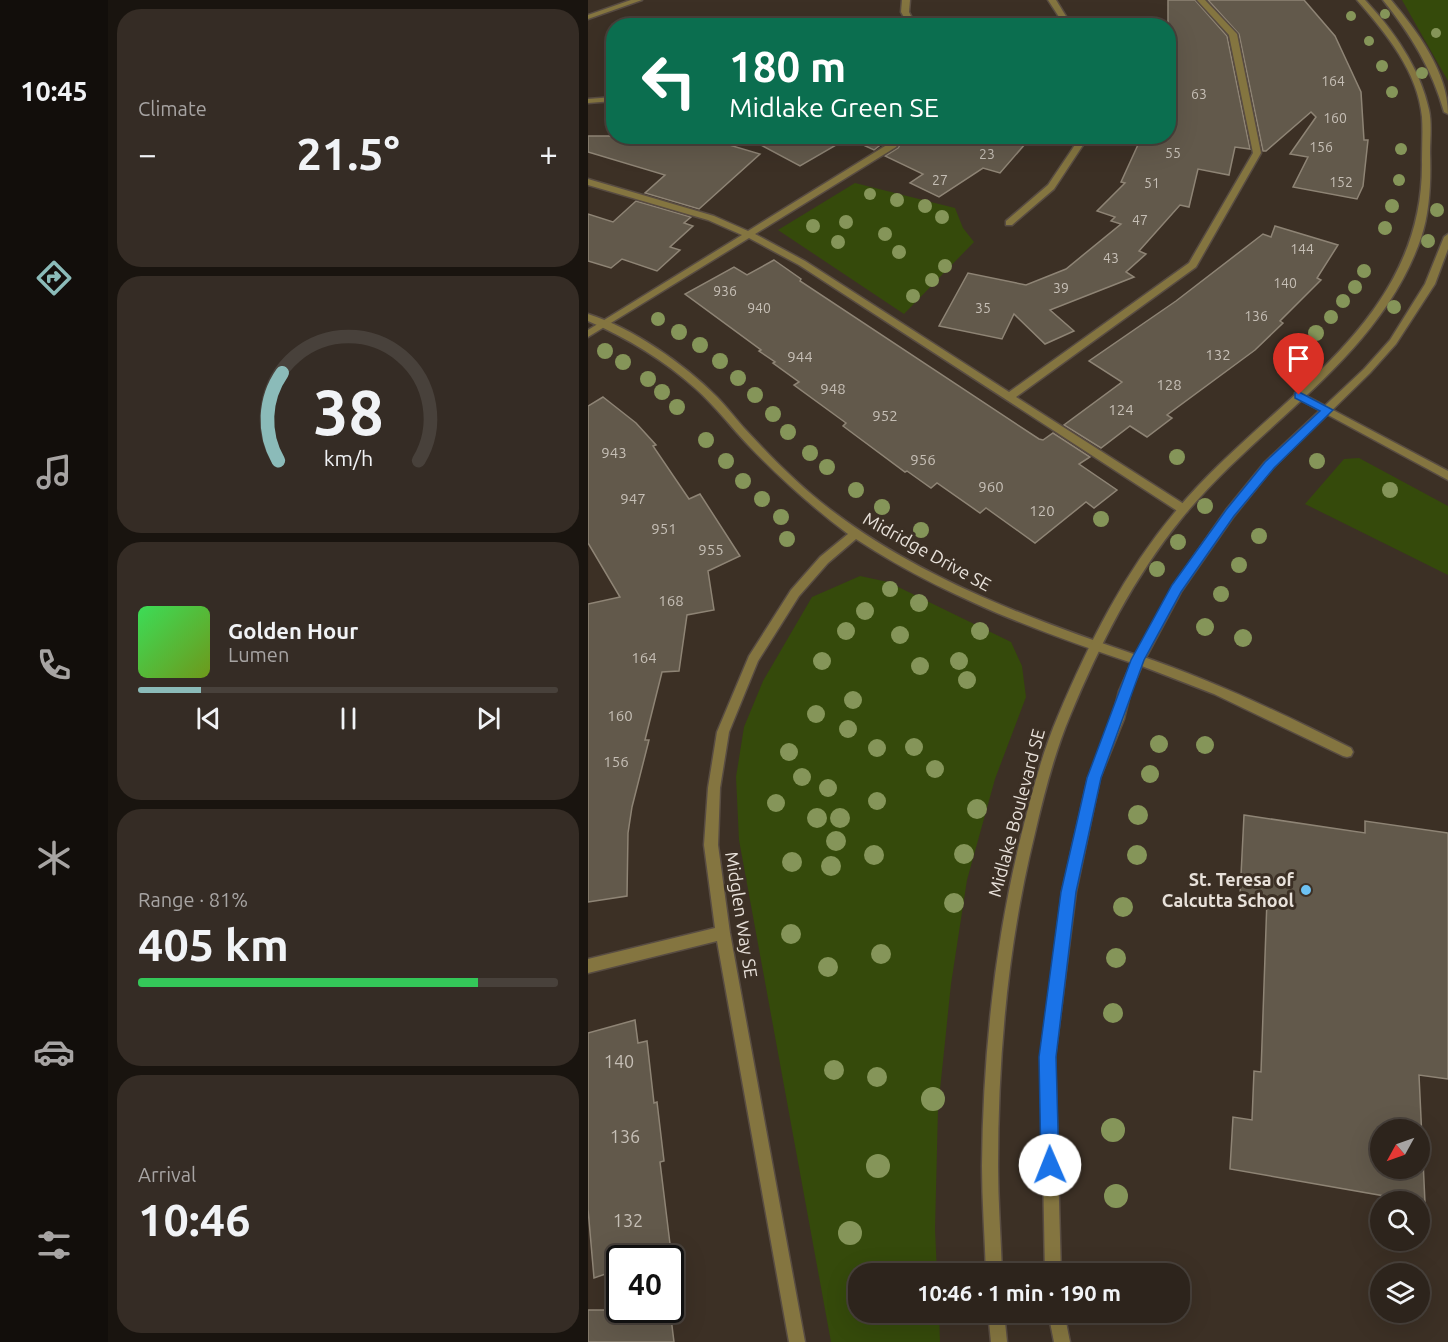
<!DOCTYPE html>
<meta charset="utf-8">
<style>
:root{--surface:#2d241c;--page:#352c25;--text:#f1f3f6;--muted:#a7a4a3;--line:#48413b;--accent:#8bbbb9}
body{margin:0;font-family:Ubuntu,sans-serif;background:var(--page);color:var(--text);height:100vh;display:flex;flex-direction:column;font-size:22px;white-space:nowrap}
*{box-sizing:border-box;margin:0}
p{font-size:20px;color:var(--muted)}
.icon{flex:none;width:33px;height:33px;fill:none;stroke:currentColor;stroke-width:2;stroke-linecap:round;stroke-linejoin:round}
.map{position:relative;flex:1;overflow:hidden}
.panel{display:flex;flex-direction:column;gap:9px;padding:9px;background:#19140f;width:480px}
.panel>*{flex:none}
.hud{position:absolute;left:18px;top:18px;width:570px;height:126px;border-radius:24px;box-shadow:0 6px 24px #0002,0 0 0 2px var(--line);background:#0b6e4f;color:#fff;overflow:hidden}
.needle{width:39px;rotate:230deg}
.controls{position:absolute;left:782px;top:1119px;display:grid;gap:12px}
.controls a{display:grid;place-items:center;width:60px;height:60px;border-radius:50%;background:var(--surface);box-shadow:0 6px 24px #0002,0 0 0 2px var(--line);font-size:30px}
.speed{position:absolute;left:18px;top:1245px;display:flex;gap:12px;font-size:30px;font-weight:700;text-align:center}
.speed>*{display:grid;place-content:center;width:78px;height:78px;border-radius:50%;background:var(--surface);box-shadow:0 6px 24px #0002,0 0 0 2px var(--line);line-height:1}
.speed .limit{border:3px solid #111;border-radius:9px;background:#fff;color:#111}
.pin{position:absolute;display:grid;place-items:center;width:51px;height:51px;color:#fff;margin:-62px -26px;border-radius:50% 50% 50% 0;rotate:-45deg;box-shadow:0 0 6px #0007}
.pin .icon{rotate:45deg}
.me{position:absolute;width:66px;margin:-33px;rotate:359deg;stroke-linejoin:round;filter:drop-shadow(0 0 4px #0008)}
.turn{display:flex;align-items:center;gap:21px;height:126px;padding:0 24px;font-size:27px}
.turn .icon{width:78px;height:78px;stroke-width:2.5}
.turn b{display:block;font-size:42px;line-height:51px}
.big{font-size:45px;font-weight:600;line-height:1.1}
.panel .tile{flex:1;display:flex;flex-direction:column;justify-content:center;gap:9px;min-width:0;padding:0 21px;border-radius:24px;background:var(--page)}
.panel .dial{align-items:center;gap:0}
.dial svg{height:156px;overflow:visible;fill:none;stroke:var(--line);stroke-width:7;stroke-linecap:round;text-anchor:middle}
.dial text{fill:var(--text);stroke:none}
.song{display:flex;align-items:center;gap:18px}
.cover{width:72px;height:72px;border-radius:9px;background:linear-gradient(135deg,hsl(130 70% 55%),hsl(80 70% 35%))}
.played{height:6px;border-radius:3px;background:linear-gradient(90deg,var(--accent) 15%,var(--line) 15%)}
.keys{display:flex;justify-content:space-around;direction:ltr}
.heat{display:flex;justify-content:space-between;align-items:center;font-size:33px;direction:ltr}
.charge{height:9px;border-radius:4px;background:linear-gradient(90deg,#34c759 81%,var(--line) 0)}
.trip{position:absolute;left:260px;top:1263px;width:342px;height:60px;border-radius:24px;background:var(--surface);box-shadow:0 6px 24px #0002,0 0 0 2px var(--line);font-weight:600;line-height:60px;text-align:center}
main{display:flex;flex:1;min-height:0}
.dock{display:flex;flex-direction:column;width:108px;justify-content:space-around;align-items:center;background:#120e0b;color:var(--muted)}
.dock .icon{width:42px;height:42px}
.dock .on{color:var(--accent)}
.dock b{font-size:27px;color:var(--text)}
.map>svg:first-child{display:block}
.green{fill:#354a0b}
.building{fill:#62594b;stroke:#8e8475;stroke-width:1.5;fill-rule:evenodd}
.lines{fill:none;stroke-linecap:round;stroke-linejoin:round}
.service-casing{stroke:#584c42;stroke-width:3}
.minor-casing{stroke:#584c42;stroke-width:3}
.tertiary-casing{stroke:#584c42;stroke-width:3}
.service{fill:#847540;fill-rule:evenodd}
.minor{fill:#847540;fill-rule:evenodd}
.tertiary{fill:#847540;fill-rule:evenodd}
.tree{fill:#859559}
.route{fill:#1a73e8;stroke:#114b97;stroke-width:1.5}
.poi-dot{fill:#6dc2f3;stroke:#3c3025;stroke-width:2}
.labels{text-anchor:middle;stroke-width:6;stroke-linejoin:round;paint-order:stroke}
.far-number-label{font-size:14px;fill:#c6bfb6}
.number-label{font-size:15px;fill:#c6bfb6}
.street-label{font-size:18px;fill:#e8e1da;stroke:#3c3025}
.poi-label{font-size:18px;font-weight:bold;fill:#e8e1da;stroke:#3c3025;text-anchor:end}
.near-number-label{font-size:18px;fill:#c6bfb6}
</style>
<main>
<nav class="dock">
<b>10:45</b>
<svg class="icon on" aria-label="directions" viewBox="0 0 24 24"><path d="M12 3l9 9-9 9-9-9zM9 14v-3h6M13 9l2 2-2 2"/></svg>
<svg class="icon" aria-label="music" viewBox="0 0 24 24"><path d="M9 18V5l10-2v13"/><circle cx="6" cy="18" r="3"/><circle cx="16" cy="16" r="3"/></svg>
<svg class="icon" aria-label="phone" viewBox="0 0 24 24"><path d="M5 4h4l2 5-3 2q2 4 5 5l2-3 5 2v4C11 20 4 13 5 4z"/></svg>
<svg class="icon" aria-label="climate" viewBox="0 0 24 24"><path d="M12 3v18M4 7l16 10M4 17L20 7"/></svg>
<svg class="icon" aria-label="car" viewBox="0 0 24 24"><path d="M5 17H2v-5l4-1 3-4h7l3 4 3 1v5h-3M9 17h6M6 11h13"/><circle cx="7" cy="17" r="2"/><circle cx="17" cy="17" r="2"/></svg>
<svg class="icon" aria-label="filters" viewBox="0 0 24 24"><path d="M4 7h16M4 17h16"/><circle cx="9" cy="7" r="2"/><circle cx="15" cy="17" r="2"/></svg>
</nav>
<section class="panel">
<div class="tile"><p>Climate</p>
<div class="heat"><a>−</a><b class="big">21.5°</b><a>+</a></div>
</div>
<div class="tile dial"><svg viewBox="0 0 100 80">
<path d="M14 69A42 42 0 1 1 86 69"/>
<path d="M14 69A42 42 0 0 1 16 24" stroke="#8bbbb9"/>
<text x="50" y="56" font-size="32" font-weight="700">38</text>
<text x="50" y="72" font-size="11">km/h</text>
</svg></div>
<div class="tile">
<div class="song"><i class="cover"></i><div><b>Golden Hour</b><p>Lumen</p></div></div>
<div class="played"></div>
<div class="keys"><svg class="icon" aria-label="previous" viewBox="0 0 24 24"><path d="M18 5L8 12l10 7zM5 5v14"/></svg><svg class="icon" aria-label="pause" viewBox="0 0 24 24"><path d="M8 5v14M16 5v14"/></svg><svg class="icon" aria-label="next" viewBox="0 0 24 24"><path d="M6 5l10 7-10 7zM19 5v14"/></svg></div>
</div>
<div class="tile"><p>Range · 81%</p><b class="big">405 km</b><div class="charge"></div></div>
<div class="tile"><p>Arrival</p><b class="big">10:46</b></div>
</section>
<div class="map">
<svg width="860" height="1342" viewBox="0 0 860 1342">
<rect width="100%" height="100%" fill="#3c3025"/>
<g class="green">
<path d="M 814,0 L 860,0 L 860,81 Z"/>
<path d="M 267,183 L 367,208 L 375,228 L 386,242 L 316,314 L 190,230 Z"/>
<path d="M 771,458 L 860,506 L 860,575 L 717,504 L 756,459 Z"/>
<path d="M 272,576 L 300,582 L 423,642 L 434,666 L 438,697 L 407,779 L 379,880 L 363,984 L 350,1109 L 347,1229 L 349,1273 L 270,1274 L 270,1312 L 351,1313 L 352,1342 L 243,1342 L 151,840 L 148,777 L 156,727 L 175,681 L 224,597 Z"/>
</g>
<g class="building">
<path d="M 580,0 L 607,0 L 639,36 L 662,149 L 647,147 L 641,175 L 610,169 L 601,207 L 592,205 L 551,251 L 558,254 L 538,272 L 546,277 L 462,310 L 486,331 L 457,344 L 426,314 L 414,339 L 351,326 L 380,273 L 438,285 L 478,269 L 533,224 L 523,221 L 527,217 L 509,211 L 537,183 L 533,182 L 554,136 L 580,136 Z"/>
<path d="M 620,0 L 716,0 L 747,36 L 773,92 L 776,140 L 780,140 L 775,186 L 769,199 L 705,187 L 720,157 L 702,154 L 728,117 L 723,112 L 678,151 L 675,151 L 651,34 Z"/>
<path d="M 0,136 L 111,136 L 172,154 L 111,209 L 57,193 L 77,175 L 0,152 Z"/>
<path d="M 156,136 L 304,136 L 286,150 L 260,138 L 212,166 Z"/>
<path d="M 318,136 L 444,136 L 412,173 L 395,168 L 351,197 L 322,183 L 335,174 L 297,156 L 310,148 Z"/>
<path d="M 48,201 L 103,217 L 96,223 L 105,226 L 82,247 L 92,250 L 69,271 L 34,259 L 23,268 L 0,261 L 0,214 L 25,222 Z"/>
<path d="M 687,226 L 750,245 L 729,278 L 733,280 L 692,321 L 695,323 L 667,350 L 579,415 L 584,418 L 559,437 L 542,426 L 513,448 L 476,425 L 534,382 L 501,361 L 588,301 L 675,234 L 683,237 Z"/>
<path d="M 186,260 L 213,279 L 212,281 L 451,439 L 455,440 L 465,433 L 502,457 L 491,464 L 529,490 L 506,508 L 498,502 L 447,543 L 398,508 L 392,513 L 349,483 L 343,488 L 319,471 L 317,472 L 255,426 L 258,423 L 206,385 L 211,382 L 185,363 L 187,362 L 171,351 L 173,350 L 97,294 L 146,267 L 159,275 Z"/>
<path d="M 15,397 L 48,423 L 68,445 L 65,446 L 101,499 L 112,494 L 152,556 L 120,571 L 126,610 L 99,615 L 91,671 L 74,672 L 57,740 L 61,740 L 44,807 L 40,833 L 39,896 L 0,902 L 0,604 L 32,597 L 0,543 L 0,406 Z"/>
<path d="M 656,815 L 777,833 L 777,821 L 860,833 L 860,1079 L 831,1075 L 837,1203 L 642,1169 L 645,1117 L 664,1120 L 666,1071 L 673,1072 L 679,899 L 652,895 ZM 792,1130 L 831,1130 L 831,1168 L 792,1168 Z"/>
<path d="M 47,1020 L 50,1043 L 59,1041 L 66,1103 L 69,1102 L 76,1161 L 72,1162 L 83,1252 L 64,1258 L 32,1258 L 32,1269 L 6,1278 L 0,1209 L 0,1033 Z"/>
<path d="M 0,1310 L 82,1310 L 86,1342 L 0,1342 Z"/>
</g>
<g class="lines">
<g class="service-casing">
<g id="service">
<path d="M 43,0 L 54,0 L 0,19 L 0,15 Z"/>
<path d="M 314,0 L 322,0 L 321,12 L 328,26 L 321,26 L 313,12 Z"/>
<path d="M 609,0 L 617,0 L 649,34 L 673,153 L 608,267 L 428,397 L 599,506 L 600,509 L 599,512 L 591,512 L 211,265 L 161,238 L 0,337 L 0,330 L 154,235 L 120,220 L 0,185 L 0,179 L 126,216 L 160,231 L 302,143 L 307,136 L 316,136 L 308,147 L 167,234 L 217,261 L 421,392 L 601,263 L 665,153 L 641,35 Z"/>
<path d="M 550,655 C 624,680 694,713 763,748 L 765,752 L 763,756 L 759,757 L 755,756 L 626,694 L 546,663 L 544,660 L 546,657 Z"/>
</g>
</g>
<g class="minor-casing">
<g id="minor">
<path d="M 460,0 L 468,0 L 484,26 L 477,26 Z"/>
<path d="M 26,97 L 26,101 L 0,103 L 0,99 Z"/>
<path d="M 493,136 L 501,136 L 466,189 L 424,225 L 418,225 L 418,221 L 460,185 Z"/>
<path d="M 0,314 C 45,328 96,364 129,397 C 139,407 147,418 156,428 C 183,457 211,486 243,510 C 335,580 445,620 554,657 L 556,660 L 554,663 L 550,665 C 451,632 355,596 268,539 L 240,563 L 211,596 L 170,661 L 141,732 L 132,788 L 130,845 L 142,933 L 217,1342 L 201,1342 L 129,941 L 0,973 L 0,959 L 127,928 L 116,845 L 120,788 L 129,732 L 161,656 L 203,590 L 232,557 L 260,534 C 224,507 192,478 161,446 C 143,427 127,406 108,389 C 76,360 39,338 0,321 Z"/>
<path d="M 711,392 L 860,471 L 860,480 L 707,397 L 707,393 Z"/>
</g>
</g>
<g class="tertiary-casing">
<g id="tertiary">
<path d="M 769,0 L 777,0 C 806,31 832,68 841,110 C 844,124 842,139 842,153 C 843,181 842,211 833,238 C 792,358 671,423 594,518 C 545,578 511,646 482,716 C 466,754 456,794 447,833 C 420,942 410,1055 410,1166 C 410,1202 413,1238 414,1274 L 398,1274 C 397,1238 394,1202 394,1166 C 395,1054 407,941 434,832 C 444,793 454,753 470,716 C 501,643 536,573 587,512 C 680,399 837,327 834,160 C 834,146 835,132 834,117 C 830,72 798,33 769,0 Z"/>
<path d="M 795,0 L 803,0 C 829,31 860,72 860,114 L 856,112 C 844,69 823,35 795,0 Z"/>
<path d="M 860,234 L 860,249 L 847,284 L 808,344 L 782,373 L 685,468 L 646,516 L 593,592 L 556,661 L 543,691 L 536,719 L 512,778 L 488,892 L 467,1057 L 473,1274 L 457,1274 L 453,1057 L 474,892 L 500,778 L 524,719 L 531,691 L 546,657 L 585,586 L 638,510 L 677,462 L 776,369 L 802,340 L 837,284 L 856,237 Z"/>
<path d="M 400,1312 L 416,1312 L 419,1342 L 403,1342 Z"/>
<path d="M 460,1312 L 476,1312 L 482,1342 L 466,1342 Z"/>
</g>
</g>
<use href="#service" class="service"/>
<use href="#minor" class="minor"/>
<use href="#tertiary" class="tertiary"/>
</g>
<g class="tree">
<circle cx="797" cy="14" r="5"/>
<circle cx="763" cy="16" r="5"/>
<circle cx="848" cy="33" r="5"/>
<circle cx="781" cy="41" r="5"/>
<circle cx="794" cy="66" r="6"/>
<circle cx="834" cy="73" r="6"/>
<circle cx="804" cy="92" r="6"/>
<circle cx="813" cy="149" r="6"/>
<circle cx="811" cy="180" r="6"/>
<circle cx="282" cy="194" r="6"/>
<circle cx="309" cy="200" r="7"/>
<circle cx="337" cy="206" r="7"/>
<circle cx="804" cy="206" r="7"/>
<circle cx="849" cy="210" r="7"/>
<circle cx="354" cy="217" r="7"/>
<circle cx="258" cy="222" r="7"/>
<circle cx="225" cy="226" r="7"/>
<circle cx="797" cy="228" r="7"/>
<circle cx="297" cy="234" r="7"/>
<circle cx="840" cy="241" r="7"/>
<circle cx="250" cy="242" r="7"/>
<circle cx="311" cy="252" r="7"/>
<circle cx="357" cy="266" r="7"/>
<circle cx="776" cy="271" r="7"/>
<circle cx="344" cy="280" r="7"/>
<circle cx="767" cy="287" r="7"/>
<circle cx="325" cy="296" r="7"/>
<circle cx="755" cy="301" r="7"/>
<circle cx="806" cy="307" r="7"/>
<circle cx="743" cy="317" r="7"/>
<circle cx="70" cy="319" r="7"/>
<circle cx="91" cy="332" r="8"/>
<circle cx="728" cy="333" r="8"/>
<circle cx="112" cy="345" r="8"/>
<circle cx="712" cy="348" r="8"/>
<circle cx="17" cy="351" r="8"/>
<circle cx="132" cy="361" r="8"/>
<circle cx="35" cy="362" r="8"/>
<circle cx="695" cy="363" r="8"/>
<circle cx="150" cy="378" r="8"/>
<circle cx="60" cy="379" r="8"/>
<circle cx="74" cy="392" r="8"/>
<circle cx="167" cy="395" r="8"/>
<circle cx="89" cy="407" r="8"/>
<circle cx="185" cy="414" r="8"/>
<circle cx="200" cy="432" r="8"/>
<circle cx="118" cy="440" r="8"/>
<circle cx="222" cy="453" r="8"/>
<circle cx="589" cy="457" r="8"/>
<circle cx="138" cy="461" r="8"/>
<circle cx="729" cy="461" r="8"/>
<circle cx="239" cy="467" r="8"/>
<circle cx="155" cy="481" r="8"/>
<circle cx="268" cy="490" r="8"/>
<circle cx="802" cy="490" r="8"/>
<circle cx="174" cy="499" r="8"/>
<circle cx="617" cy="506" r="8"/>
<circle cx="294" cy="507" r="8"/>
<circle cx="193" cy="517" r="8"/>
<circle cx="513" cy="519" r="8"/>
<circle cx="333" cy="530" r="8"/>
<circle cx="671" cy="536" r="8"/>
<circle cx="199" cy="539" r="8"/>
<circle cx="590" cy="542" r="8"/>
<circle cx="651" cy="565" r="8"/>
<circle cx="569" cy="569" r="8"/>
<circle cx="302" cy="589" r="8"/>
<circle cx="633" cy="594" r="8"/>
<circle cx="331" cy="603" r="9"/>
<circle cx="277" cy="611" r="9"/>
<circle cx="617" cy="627" r="9"/>
<circle cx="258" cy="631" r="9"/>
<circle cx="392" cy="631" r="9"/>
<circle cx="312" cy="635" r="9"/>
<circle cx="655" cy="638" r="9"/>
<circle cx="234" cy="661" r="9"/>
<circle cx="371" cy="661" r="9"/>
<circle cx="332" cy="666" r="9"/>
<circle cx="379" cy="680" r="9"/>
<circle cx="265" cy="700" r="9"/>
<circle cx="228" cy="714" r="9"/>
<circle cx="260" cy="729" r="9"/>
<circle cx="571" cy="744" r="9"/>
<circle cx="617" cy="745" r="9"/>
<circle cx="326" cy="747" r="9"/>
<circle cx="289" cy="748" r="9"/>
<circle cx="201" cy="752" r="9"/>
<circle cx="347" cy="769" r="9"/>
<circle cx="562" cy="774" r="9"/>
<circle cx="214" cy="777" r="9"/>
<circle cx="240" cy="788" r="9"/>
<circle cx="289" cy="801" r="9"/>
<circle cx="188" cy="803" r="9"/>
<circle cx="389" cy="809" r="10"/>
<circle cx="550" cy="815" r="10"/>
<circle cx="229" cy="818" r="10"/>
<circle cx="252" cy="818" r="10"/>
<circle cx="248" cy="841" r="10"/>
<circle cx="376" cy="854" r="10"/>
<circle cx="286" cy="855" r="10"/>
<circle cx="549" cy="855" r="10"/>
<circle cx="204" cy="862" r="10"/>
<circle cx="243" cy="866" r="10"/>
<circle cx="366" cy="903" r="10"/>
<circle cx="535" cy="907" r="10"/>
<circle cx="203" cy="934" r="10"/>
<circle cx="293" cy="954" r="10"/>
<circle cx="528" cy="958" r="10"/>
<circle cx="240" cy="967" r="10"/>
<circle cx="525" cy="1013" r="10"/>
<circle cx="246" cy="1070" r="10"/>
<circle cx="289" cy="1077" r="10"/>
<circle cx="345" cy="1099" r="12"/>
<circle cx="525" cy="1130" r="12"/>
<circle cx="290" cy="1166" r="12"/>
<circle cx="528" cy="1196" r="12"/>
<circle cx="262" cy="1233" r="12"/>
</g>
<path class="route" d="M 711,392 L 745,410 L 686,468 L 646,516 L 593,592 L 556,660 L 513,778 L 488,892 L 468,1057 L 471,1165 L 468,1172 L 462,1174 L 456,1172 L 453,1165 L 451,1057 L 473,892 L 499,778 L 543,660 L 584,585 L 638,510 L 677,462 L 732,411 L 707,398 L 707,393 Z"/>
<circle class="poi-dot" cx="718" cy="890" r="6"/>
<g class="labels">
<g class="far-number-label">
<text x="745" y="86">164</text>
<text x="611" y="99">63</text>
<text x="747" y="123">160</text>
<text x="733" y="152">156</text>
<text x="585" y="158">55</text>
<text x="399" y="159">23</text>
<text x="352" y="185">27</text>
<text x="753" y="187">152</text>
<text x="564" y="188">51</text>
<text x="552" y="225">47</text>
<text x="714" y="254">144</text>
<text x="523" y="263">43</text>
<text x="697" y="288">140</text>
<text x="473" y="293">39</text>
<text x="137" y="296">936</text>
<text x="171" y="313">940</text>
<text x="395" y="313">35</text>
<text x="668" y="321">136</text>
</g>
<g class="number-label">
<text x="630" y="360">132</text>
<text x="212" y="362">944</text>
<text x="581" y="390">128</text>
<text x="245" y="394">948</text>
<text x="533" y="415">124</text>
<text x="297" y="421">952</text>
<text x="26" y="458">943</text>
<text x="335" y="465">956</text>
<text x="403" y="492">960</text>
<text x="45" y="504">947</text>
<text x="454" y="516">120</text>
<text x="76" y="534">951</text>
<text x="123" y="555">955</text>
<text x="83" y="606">168</text>
<text x="56" y="663">164</text>
<text x="32" y="721">160</text>
<text x="28" y="767">156</text>
</g>
<g class="street-label">
<text transform="translate(339 552) rotate(29)" y="6">Midridge Drive SE</text>
<text transform="translate(429 813) rotate(-75)" y="6">Midlake Boulevard SE</text>
<text transform="translate(153 915) rotate(81)" y="6">Midglen Way SE</text>
</g>
<g class="poi-label">
<text x="706" y="886">St. Teresa of<tspan x="706" dy="21">Calcutta School</tspan></text>
</g>
<g class="near-number-label">
<text x="31" y="1068">140</text>
<text x="37" y="1143">136</text>
<text x="40" y="1227">132</text>
</g>
</g>
</svg>
<div class="controls">
<a><svg class="needle" viewBox="-14 -14 28 28"><path d="M0-13l5 13h-10z" fill="#e53935"/><path d="M0 13l5-13h-10z" fill="#a7a4a3"/></svg></a>
<a><svg class="icon" aria-label="search" viewBox="0 0 24 24"><circle cx="10" cy="10" r="6"/><path d="M15 15l6 6"/></svg></a>
<a><svg class="icon" aria-label="layers" viewBox="0 0 24 24"><path d="M12 4l9 5-9 5-9-5zM3 14l9 5 9-5"/></svg></a>
</div>
<div class="speed"><div class="limit">40</div></div>
<div class="pin" style="left:711px;top:395px;background:#d93025"><svg class="icon" aria-label="arrive" viewBox="0 0 24 24"><path d="M6 21V4h12l-3 4 3 4H6"/></svg></div>
<svg class="me" style="left:462px;top:1165px" viewBox="-20 -20 40 40"><circle r="19" fill="#fff"/><path d="M0-13L10 11 0 6-10 11z" fill="#1a73e8"/></svg>
<div class="trip">10:46 · 1 min · 190 m</div>
<div class="hud">
<div class="turn"><svg class="icon" aria-label="left" viewBox="0 0 24 24"><path d="M17 20v-9H6M10 6l-5 5 5 5"/></svg><div><b>180 m</b>Midlake Green SE</div></div>
</div>
</div>
</main>
